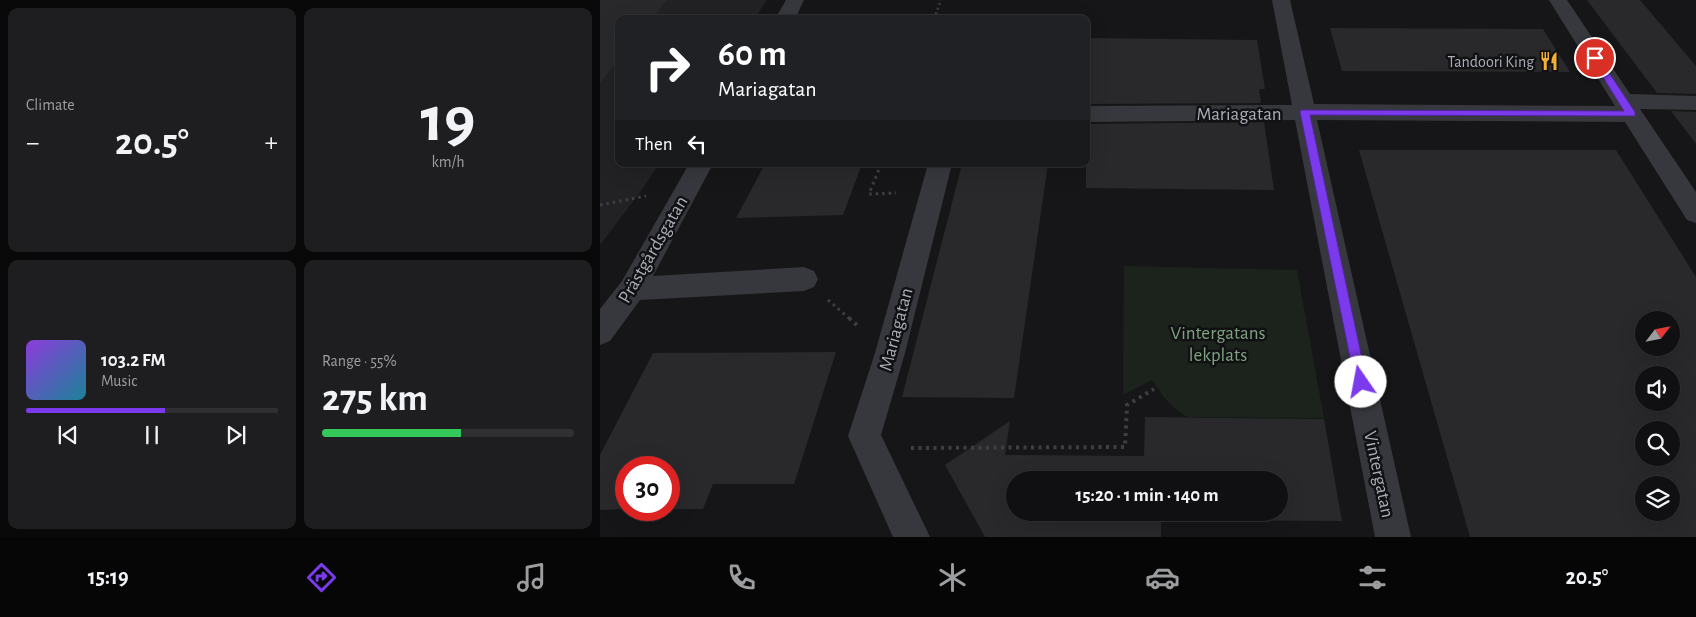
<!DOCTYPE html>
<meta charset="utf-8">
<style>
:root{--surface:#101012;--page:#1e1e20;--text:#f1f3f6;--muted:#9c9d9f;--line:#303032;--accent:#7c3aed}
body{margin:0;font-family:"Alegreya Sans",sans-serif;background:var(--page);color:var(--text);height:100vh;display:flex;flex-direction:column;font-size:19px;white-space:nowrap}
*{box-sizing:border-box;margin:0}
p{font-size:16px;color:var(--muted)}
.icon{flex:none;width:28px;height:28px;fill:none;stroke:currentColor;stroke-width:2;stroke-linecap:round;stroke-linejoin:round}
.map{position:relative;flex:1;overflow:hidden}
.drawer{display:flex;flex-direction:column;gap:8px;padding:8px;background:#09090a;width:600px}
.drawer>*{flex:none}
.guide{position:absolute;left:15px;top:15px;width:475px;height:152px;border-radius:10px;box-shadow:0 5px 20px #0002,0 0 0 1px var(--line);background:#202124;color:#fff;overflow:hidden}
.needle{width:32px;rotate:58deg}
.buttons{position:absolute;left:1035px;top:311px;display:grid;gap:10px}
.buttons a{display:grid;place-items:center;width:45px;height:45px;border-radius:50%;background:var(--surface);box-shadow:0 5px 20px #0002,0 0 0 1px var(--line);font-size:25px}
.speed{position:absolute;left:15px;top:456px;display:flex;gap:10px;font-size:25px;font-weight:700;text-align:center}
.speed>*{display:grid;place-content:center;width:65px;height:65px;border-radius:50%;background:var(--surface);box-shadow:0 5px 20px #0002,0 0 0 1px var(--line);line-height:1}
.speed .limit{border:8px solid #d22;background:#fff;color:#111}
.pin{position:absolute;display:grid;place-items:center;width:42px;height:42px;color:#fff;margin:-21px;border:2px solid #fff;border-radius:50%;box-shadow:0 1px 5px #0007}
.me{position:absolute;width:55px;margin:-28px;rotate:348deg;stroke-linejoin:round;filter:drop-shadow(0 0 4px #0008)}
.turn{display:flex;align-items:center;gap:18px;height:105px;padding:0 20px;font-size:22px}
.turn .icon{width:65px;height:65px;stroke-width:2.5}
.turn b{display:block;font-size:35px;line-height:42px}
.then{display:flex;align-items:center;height:48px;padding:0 20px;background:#0003;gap:10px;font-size:19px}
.big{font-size:38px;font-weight:700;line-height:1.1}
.drawer .card{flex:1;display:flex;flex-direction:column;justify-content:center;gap:8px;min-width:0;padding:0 18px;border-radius:10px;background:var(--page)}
.drawer .dial{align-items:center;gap:0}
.dial b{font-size:65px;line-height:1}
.song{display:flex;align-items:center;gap:15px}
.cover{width:60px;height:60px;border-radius:8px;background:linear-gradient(135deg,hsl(270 70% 55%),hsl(190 70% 35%))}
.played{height:5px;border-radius:2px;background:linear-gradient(90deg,var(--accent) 55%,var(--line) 55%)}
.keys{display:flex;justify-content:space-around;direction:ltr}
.heat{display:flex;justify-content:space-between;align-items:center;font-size:28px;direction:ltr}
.charge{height:8px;border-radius:4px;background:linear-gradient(90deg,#34c759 55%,var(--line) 0)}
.drawer .tiles{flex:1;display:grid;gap:8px;grid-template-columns:repeat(2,1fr)}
.trip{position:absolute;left:406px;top:471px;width:282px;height:50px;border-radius:25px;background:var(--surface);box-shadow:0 5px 20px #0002,0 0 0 1px var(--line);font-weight:700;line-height:50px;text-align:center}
.menu{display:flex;height:80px;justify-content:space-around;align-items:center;background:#060607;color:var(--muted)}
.menu .icon{width:35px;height:35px}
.menu .active{color:var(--accent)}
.menu b{font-size:22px;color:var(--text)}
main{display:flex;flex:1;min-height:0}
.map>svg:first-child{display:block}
.built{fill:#222225}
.green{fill:#1c231d}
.building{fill:#29292c;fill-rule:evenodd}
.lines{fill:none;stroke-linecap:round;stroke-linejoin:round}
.path-far2{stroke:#3d3f44;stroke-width:2.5;stroke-dasharray:2 3;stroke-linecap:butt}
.path-far1{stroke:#3d3f44;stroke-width:3;stroke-dasharray:2.5 4;stroke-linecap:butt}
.path{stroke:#3d3f44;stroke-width:4;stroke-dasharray:3 4.5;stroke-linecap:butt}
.minor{fill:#37383d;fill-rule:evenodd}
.route{fill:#7c3aed;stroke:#51269a}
.labels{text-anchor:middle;stroke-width:5;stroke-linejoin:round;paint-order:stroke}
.far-poi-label{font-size:16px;fill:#a8adb8;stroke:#111113;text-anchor:end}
.street-label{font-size:19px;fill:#a8adb8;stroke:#111113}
.park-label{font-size:19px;fill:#7fa381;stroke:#111113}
</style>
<main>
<section class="drawer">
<div class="tiles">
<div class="card"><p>Climate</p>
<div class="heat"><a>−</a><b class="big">20.5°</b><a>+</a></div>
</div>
<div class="card dial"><b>19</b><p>km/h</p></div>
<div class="card">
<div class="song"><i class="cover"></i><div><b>103.2 FM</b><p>Music</p></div></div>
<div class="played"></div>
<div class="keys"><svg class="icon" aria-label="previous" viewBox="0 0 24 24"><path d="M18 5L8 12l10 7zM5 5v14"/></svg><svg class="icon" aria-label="pause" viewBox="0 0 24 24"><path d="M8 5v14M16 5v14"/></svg><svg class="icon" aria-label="next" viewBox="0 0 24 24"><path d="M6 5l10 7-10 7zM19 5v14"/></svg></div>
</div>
<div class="card"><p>Range · 55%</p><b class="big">275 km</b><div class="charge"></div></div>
</div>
</section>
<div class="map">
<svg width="1096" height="537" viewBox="0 0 1096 537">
<rect width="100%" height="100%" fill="#161618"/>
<path class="built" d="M 0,0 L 167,0 L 154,19 L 19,19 L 19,164 L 59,164 L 41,191 L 0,245 Z"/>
<path class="green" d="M 524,266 L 697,270 L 724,418 L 587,417 C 571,408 562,395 552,380 L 523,395 Z"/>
<g class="building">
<path d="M 0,0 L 67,0 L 52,19 L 19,19 L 19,60 L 0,83 Z"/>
<path d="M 987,0 L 1040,0 L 1096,66 L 1096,94 L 1057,93 Z"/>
<path d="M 730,28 L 943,29 L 970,72 L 742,71 Z"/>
<path d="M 486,38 L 657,40 L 665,89 L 659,89 L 661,103 L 486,104 Z"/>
<path d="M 1071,111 L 1096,112 L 1096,144 Z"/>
<path d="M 664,122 L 674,190 L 486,188 L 486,124 Z"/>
<path d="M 759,150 L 1016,150 L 1096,277 L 1096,537 L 870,537 ZM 1044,320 L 1071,320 L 1071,348 L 1044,348 ZM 1044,375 L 1071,375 L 1071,402 L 1044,402 ZM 1044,430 L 1071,430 L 1071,458 L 1044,458 ZM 1044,485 L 1071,485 L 1071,512 L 1044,512 Z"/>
<path d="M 165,164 L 262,164 L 243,215 L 136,218 Z"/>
<path d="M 362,164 L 448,164 L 414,398 L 302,397 Z"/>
<path d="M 236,352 L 194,484 L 113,484 L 103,509 L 69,509 L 69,468 L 26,468 L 26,509 L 0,510 L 0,455 L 53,353 Z"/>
<path d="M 545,417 L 724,419 L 742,521 L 561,520 L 561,537 L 385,537 L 345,465 L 410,421 L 405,455 L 544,456 ZM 415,480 L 680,480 L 680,512 L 415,512 Z"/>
</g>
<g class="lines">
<path class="path-far2" d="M 334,19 L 341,0"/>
<g class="path-far1">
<path d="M 281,164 L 269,194 L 296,193"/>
<path d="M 0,205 L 46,196"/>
<path d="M 228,300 L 250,319"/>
</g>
<g class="path">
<path d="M 249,318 L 259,327"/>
<path d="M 311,448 L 525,447 L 527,405 L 554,389"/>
</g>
<g class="minor">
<path d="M 186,0 L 204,0 L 195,19 L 175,19 Z"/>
<path d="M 672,0 L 690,0 L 714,104 L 1015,106 L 949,0 L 967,0 L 1030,94 L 1096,96 L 1096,110 L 1040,109 L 1096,192 L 1096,223 L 1087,220 L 1025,122 L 717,120 L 811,537 L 775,537 L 695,120 L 486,122 L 486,106 L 692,105 Z"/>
<path d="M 89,164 L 113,164 L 53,276 L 204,267 L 214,271 L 218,279 L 214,287 L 204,291 L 40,300 L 10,341 L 0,345 L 0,309 L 22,281 Z"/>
<path d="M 328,164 L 352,164 L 305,353 L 281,435 L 330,537 L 293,537 L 248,436 L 275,353 Z"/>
</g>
</g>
<path class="route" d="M 995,55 L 998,56 L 1035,112 L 1035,116 L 710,115 L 767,382 L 765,387 L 761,388 L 756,387 L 700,112 L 701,110 L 1024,111 L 991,58 Z"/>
<defs>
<g id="restaurant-bare" transform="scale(1.5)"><path d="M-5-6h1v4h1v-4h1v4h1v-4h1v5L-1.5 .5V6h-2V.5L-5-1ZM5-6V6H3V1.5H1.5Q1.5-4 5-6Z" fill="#f2b134" stroke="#111113" stroke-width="2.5" paint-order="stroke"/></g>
</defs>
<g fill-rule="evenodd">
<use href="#restaurant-bare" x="949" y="61"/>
</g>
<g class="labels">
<g class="far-poi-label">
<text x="934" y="67">Tandoori King</text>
</g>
<g class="street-label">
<text x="639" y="120">Mariagatan</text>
<text transform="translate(52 249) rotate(-60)" y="7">Prästgårdsgatan</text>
<text transform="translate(295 329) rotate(-75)" y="7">Mariagatan</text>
<text transform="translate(780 474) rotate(78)" y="7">Vintergatan</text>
</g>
<g class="park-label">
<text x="618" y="339">Vintergatans<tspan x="618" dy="22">lekplats</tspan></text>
</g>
</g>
</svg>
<div class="buttons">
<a><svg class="needle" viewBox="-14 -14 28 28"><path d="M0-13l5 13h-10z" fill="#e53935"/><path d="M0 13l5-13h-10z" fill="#9c9d9f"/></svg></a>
<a><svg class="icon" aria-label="sound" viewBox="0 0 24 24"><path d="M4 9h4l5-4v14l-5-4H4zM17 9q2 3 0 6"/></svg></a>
<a><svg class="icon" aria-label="search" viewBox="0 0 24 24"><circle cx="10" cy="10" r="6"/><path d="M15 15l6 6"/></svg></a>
<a><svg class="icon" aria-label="layers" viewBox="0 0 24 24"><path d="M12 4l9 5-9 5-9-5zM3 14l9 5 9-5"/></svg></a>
</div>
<div class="speed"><div class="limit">30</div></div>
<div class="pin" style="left:995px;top:58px;background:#d93025"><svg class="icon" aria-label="arrive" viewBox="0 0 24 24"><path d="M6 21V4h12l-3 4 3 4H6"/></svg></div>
<svg class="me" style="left:761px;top:382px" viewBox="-20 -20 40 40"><circle r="19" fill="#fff"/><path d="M0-13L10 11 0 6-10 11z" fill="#7c3aed"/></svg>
<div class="trip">15:20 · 1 min · 140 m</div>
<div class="guide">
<div class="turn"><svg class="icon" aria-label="right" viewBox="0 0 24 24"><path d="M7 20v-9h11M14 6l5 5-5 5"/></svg><div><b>60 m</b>Mariagatan</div></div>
<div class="then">Then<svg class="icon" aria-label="left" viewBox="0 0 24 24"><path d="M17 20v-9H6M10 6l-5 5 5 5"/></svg></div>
</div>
</div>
</main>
<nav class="menu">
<b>15:19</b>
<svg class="icon active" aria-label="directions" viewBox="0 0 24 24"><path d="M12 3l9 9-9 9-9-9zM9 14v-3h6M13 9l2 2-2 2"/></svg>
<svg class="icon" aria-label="music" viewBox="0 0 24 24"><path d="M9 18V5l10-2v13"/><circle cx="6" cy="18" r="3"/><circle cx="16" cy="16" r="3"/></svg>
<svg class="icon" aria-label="phone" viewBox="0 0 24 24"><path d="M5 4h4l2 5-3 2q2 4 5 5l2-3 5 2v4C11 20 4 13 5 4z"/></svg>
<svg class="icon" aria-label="climate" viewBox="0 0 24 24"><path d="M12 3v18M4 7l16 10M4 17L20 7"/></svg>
<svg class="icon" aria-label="car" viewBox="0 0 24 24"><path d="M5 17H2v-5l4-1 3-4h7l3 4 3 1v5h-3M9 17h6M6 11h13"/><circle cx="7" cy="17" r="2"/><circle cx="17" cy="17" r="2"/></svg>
<svg class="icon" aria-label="filters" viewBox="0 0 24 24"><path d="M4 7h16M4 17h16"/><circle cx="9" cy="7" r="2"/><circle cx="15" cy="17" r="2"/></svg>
<b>20.5°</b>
</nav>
